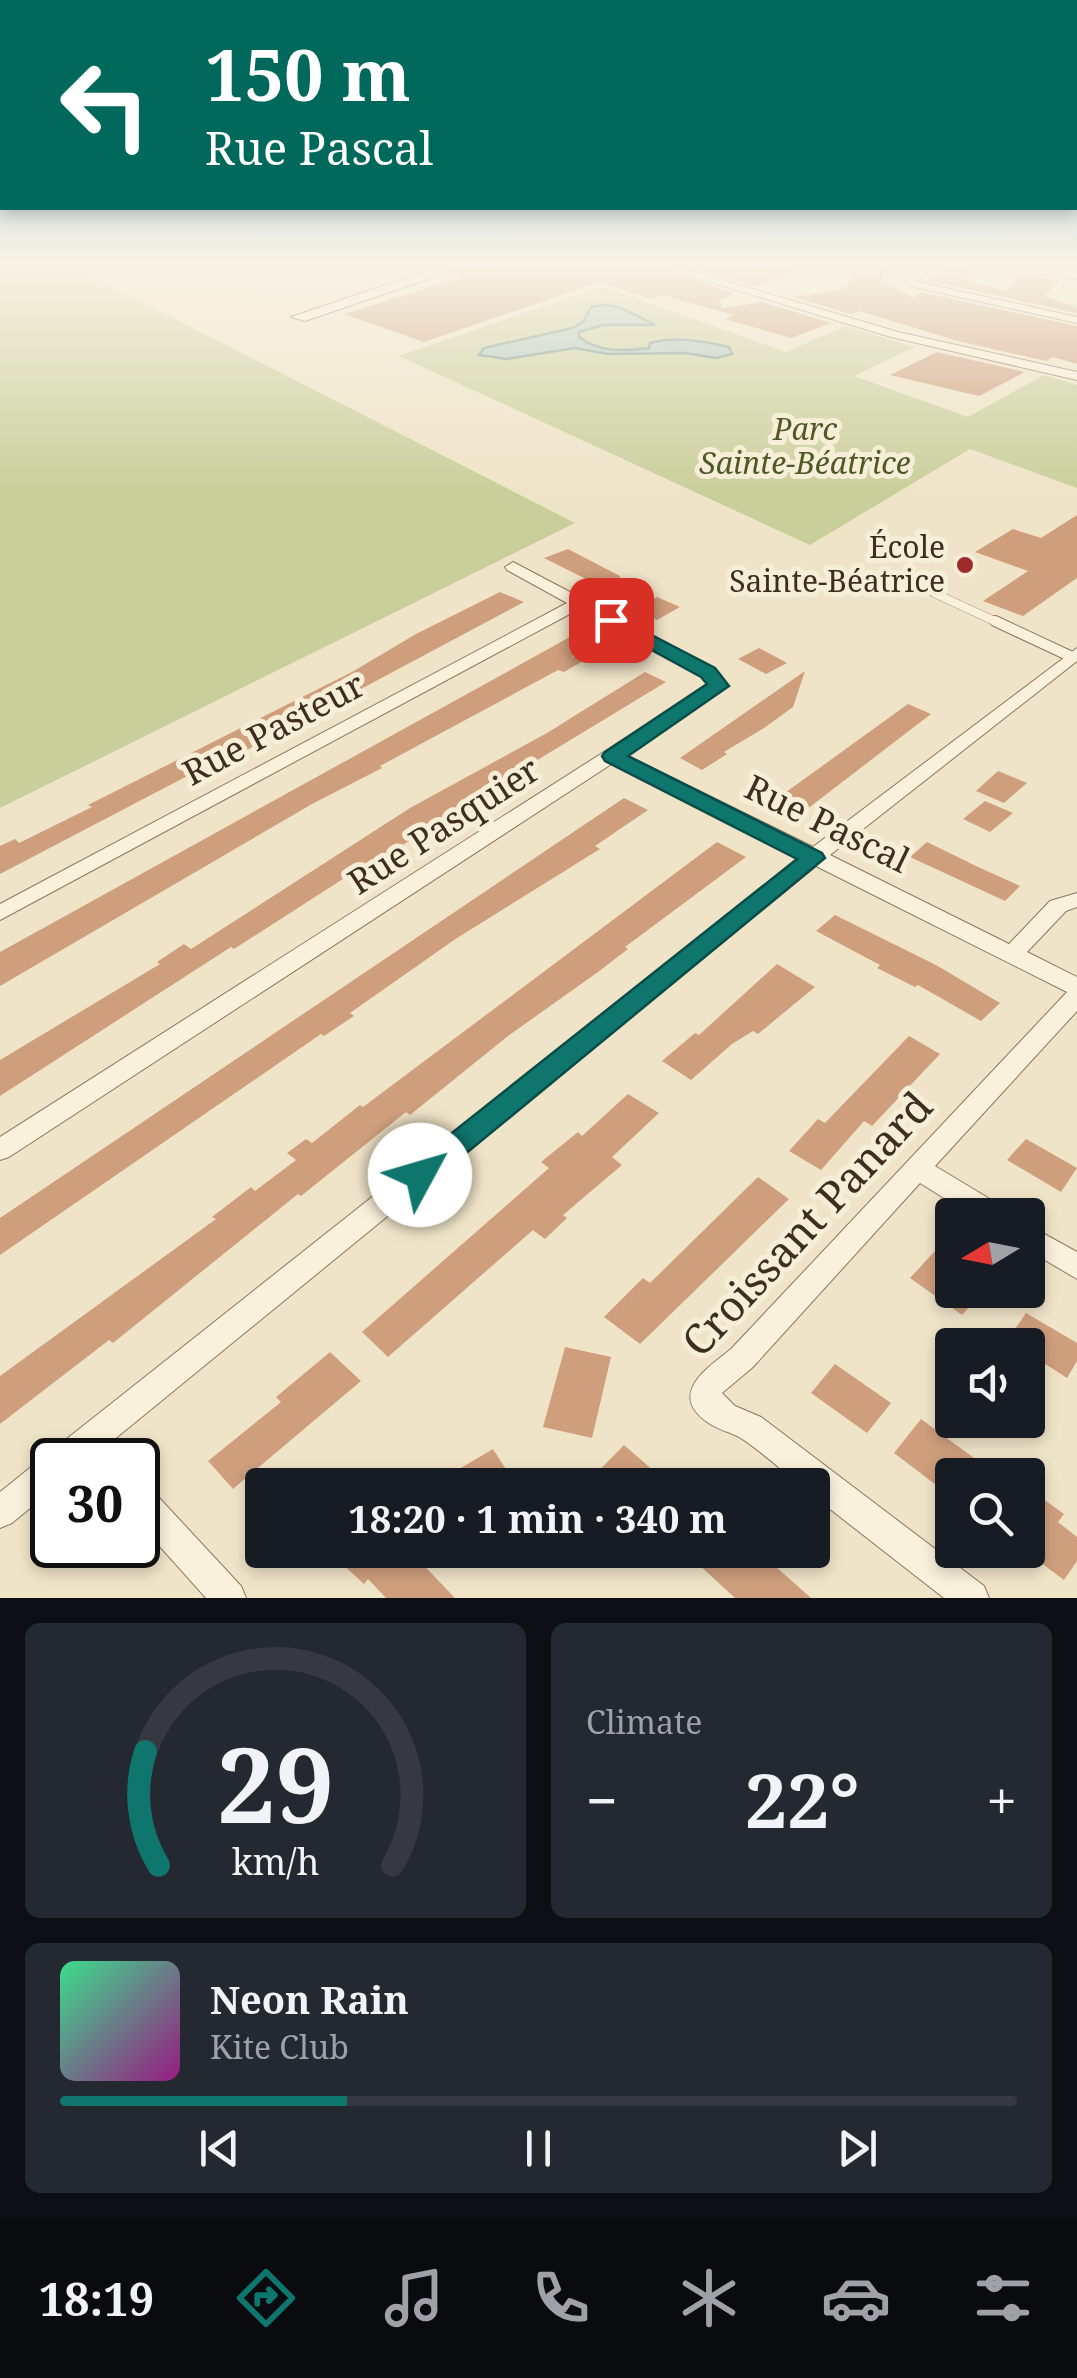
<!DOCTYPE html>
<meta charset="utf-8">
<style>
:root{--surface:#171b24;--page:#242831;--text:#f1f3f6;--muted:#9ea1a6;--line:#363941;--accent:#0f766e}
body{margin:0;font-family:"Noto Serif",serif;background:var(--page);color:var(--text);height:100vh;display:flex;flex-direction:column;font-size:38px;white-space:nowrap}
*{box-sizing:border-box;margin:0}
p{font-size:32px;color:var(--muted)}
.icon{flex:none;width:55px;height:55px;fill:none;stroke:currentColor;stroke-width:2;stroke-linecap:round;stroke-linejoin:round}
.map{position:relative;height:1598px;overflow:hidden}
.sheet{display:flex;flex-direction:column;gap:25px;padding:25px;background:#0d0f14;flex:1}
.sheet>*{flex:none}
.hud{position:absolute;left:0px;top:0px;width:1078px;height:210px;box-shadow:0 5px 15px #0003;background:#00695c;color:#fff;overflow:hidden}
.needle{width:65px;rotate:260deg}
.tools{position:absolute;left:935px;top:1198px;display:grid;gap:20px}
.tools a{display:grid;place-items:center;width:110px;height:110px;border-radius:10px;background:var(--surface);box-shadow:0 5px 15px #0003;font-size:50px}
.speed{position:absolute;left:30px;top:1438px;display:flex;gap:20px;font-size:50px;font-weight:700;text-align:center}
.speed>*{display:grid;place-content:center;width:130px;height:130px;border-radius:50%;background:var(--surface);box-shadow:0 5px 15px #0003;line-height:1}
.speed .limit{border:5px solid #111;border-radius:15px;background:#fff;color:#111}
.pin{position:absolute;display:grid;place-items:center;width:85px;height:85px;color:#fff;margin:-42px;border-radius:20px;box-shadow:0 5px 15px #0006}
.me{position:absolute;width:110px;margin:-55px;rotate:51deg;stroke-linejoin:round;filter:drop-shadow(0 0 8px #0008)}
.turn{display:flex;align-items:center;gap:35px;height:210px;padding:0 40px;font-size:45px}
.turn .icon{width:130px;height:130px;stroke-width:2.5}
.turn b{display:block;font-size:70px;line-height:85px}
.big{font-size:75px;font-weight:700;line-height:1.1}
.sheet .card{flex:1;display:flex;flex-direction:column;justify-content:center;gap:15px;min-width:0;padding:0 35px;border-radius:15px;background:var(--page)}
.sheet .dial{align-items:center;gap:0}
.dial svg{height:260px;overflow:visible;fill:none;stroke:var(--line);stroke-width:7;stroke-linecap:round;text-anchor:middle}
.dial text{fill:var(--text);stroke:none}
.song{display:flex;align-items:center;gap:30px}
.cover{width:120px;height:120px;border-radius:15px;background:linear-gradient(135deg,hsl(150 70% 55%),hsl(310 70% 35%))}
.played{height:10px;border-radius:5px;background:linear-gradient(90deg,var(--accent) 30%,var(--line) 30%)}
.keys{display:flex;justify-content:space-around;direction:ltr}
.heat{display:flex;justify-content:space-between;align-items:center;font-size:55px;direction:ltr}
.sheet .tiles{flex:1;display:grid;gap:25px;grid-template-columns:1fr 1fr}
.card:last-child{grid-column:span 2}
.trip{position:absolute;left:245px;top:1468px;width:585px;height:100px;border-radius:10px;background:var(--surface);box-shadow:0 5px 15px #0003;font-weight:700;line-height:100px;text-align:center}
.tabs{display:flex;height:160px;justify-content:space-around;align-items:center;background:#090b0e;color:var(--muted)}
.tabs .icon{width:70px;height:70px}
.tabs .active{color:var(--accent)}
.tabs b{font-size:45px;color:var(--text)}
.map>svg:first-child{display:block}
.green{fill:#c9cf9b;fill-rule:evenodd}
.water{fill:#a9c4bc;stroke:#6f938a;stroke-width:2.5}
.building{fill:#cf9f7d}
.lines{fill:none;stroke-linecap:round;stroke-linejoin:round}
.lane-far1-casing{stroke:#8d765c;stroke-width:9}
.lane-casing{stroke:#8d765c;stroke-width:12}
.street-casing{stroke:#8d765c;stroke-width:2}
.secondary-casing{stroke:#6f573f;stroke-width:2}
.lane-far1{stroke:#faf1dc;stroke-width:8}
.lane{stroke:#faf1dc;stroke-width:10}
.street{fill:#faf1dc;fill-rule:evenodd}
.secondary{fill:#faf1dc;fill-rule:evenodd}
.route{fill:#0f766e;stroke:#0a4d48;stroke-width:2.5}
.poi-dot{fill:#9e2a2b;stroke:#f7eed8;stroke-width:4}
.labels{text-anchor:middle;stroke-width:10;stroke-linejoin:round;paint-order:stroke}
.far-park-label{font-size:30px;font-style:italic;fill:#4d5a26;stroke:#f7eed8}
.far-poi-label{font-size:30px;fill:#3d2e20;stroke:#f7eed8;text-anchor:end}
.street-label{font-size:35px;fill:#3d2e20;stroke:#f7eed8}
.near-street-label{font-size:42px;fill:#3d2e20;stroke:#f7eed8}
</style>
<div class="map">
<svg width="1077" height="1598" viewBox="0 0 1077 1598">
<rect width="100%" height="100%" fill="#f0e4c8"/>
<g class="green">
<path d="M 0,268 L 75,268 L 575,523 L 0,808 Z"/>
<path d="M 602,286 L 786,352 L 845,326 L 914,347 L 854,376 L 968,417 L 1044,375 L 1077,385 L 1077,488 L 970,449 L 810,545 L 399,356 ZM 591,307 L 621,307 L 654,326 L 603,325 L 579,332 L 579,337 C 599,354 624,350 649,348 L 650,343 C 680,336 703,345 732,354 L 716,358 L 685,353 L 608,354 L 575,348 L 488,359 L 484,348 L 572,328 L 583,322 Z"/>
</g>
<path class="water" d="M 604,305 C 623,306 639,317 655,325 L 603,325 L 579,332 L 579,337 C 599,353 624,351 649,348 L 650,343 C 677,336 702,341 729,347 L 732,354 L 716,358 L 685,353 L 608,354 L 575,348 L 507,359 L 479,355 L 484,348 L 572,328 L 583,322 L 591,307 Z"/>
<g class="building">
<path d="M 464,268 L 660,268 L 735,294 L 719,300 L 722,308 L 762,302 L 831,323 L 791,338 L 725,319 L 733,315 L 663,295 L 651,299 L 599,282 L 424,342 L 344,314 L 459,278 L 457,273 Z"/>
<path d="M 697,268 L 797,268 L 797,270 L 756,286 Z"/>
<path d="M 858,268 L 885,270 L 880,281 L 914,298 L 920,292 L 1077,326 L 1077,364 L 1053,357 L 1046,361 L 958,341 L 859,311 L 851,314 L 793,297 L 846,289 Z"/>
<path d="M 947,268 L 974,268 L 963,280 L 1006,291 L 1020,275 L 1060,280 L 1044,296 L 1077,308 L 1077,313 L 930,281 Z"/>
<path d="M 937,352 L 1025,372 L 979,396 L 890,375 Z"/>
<path d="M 1077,515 L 1077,578 L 1023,616 L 983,601 L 1028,571 L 975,552 L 1013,529 L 1041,538 Z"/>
<path d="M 568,549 L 620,576 L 618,586 L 628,581 L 652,593 L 632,602 L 544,558 Z"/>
<path d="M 500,592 L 524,602 L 226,761 L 197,776 L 193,773 L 0,874 L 0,846 L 15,839 L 19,843 L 92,807 L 88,805 L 352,672 L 416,634 Z"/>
<path d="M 657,597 L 680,607 L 657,620 L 634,609 Z"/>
<path d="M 579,632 L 598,641 L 572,656 L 583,661 L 564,672 L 558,670 L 380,766 L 382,768 L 312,804 L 0,986 L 0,952 Z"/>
<path d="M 759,648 L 787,663 L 766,674 L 738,659 Z"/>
<path d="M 805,671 L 793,707 L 764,728 L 724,752 L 727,754 L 702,770 L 680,758 Z"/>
<path d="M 645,672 L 666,682 L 450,813 L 378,862 L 374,859 L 234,949 L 231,947 L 0,1096 L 0,1060 L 160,964 L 157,962 L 184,944 L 191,949 L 410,808 L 547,733 Z"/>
<path d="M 908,704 L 931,714 L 798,816 L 771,803 Z"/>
<path d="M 998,771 L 1027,783 L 1004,803 L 976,791 Z"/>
<path d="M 624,798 L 648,810 L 595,846 L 600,849 L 454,940 L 350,1013 L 354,1016 L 324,1036 L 321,1034 L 0,1255 L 0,1218 Z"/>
<path d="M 985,801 L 1013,813 L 990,832 L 963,819 Z"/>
<path d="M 717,842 L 746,857 L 625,947 L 628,949 L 598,972 L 508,1036 L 410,1115 L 406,1112 L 301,1196 L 298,1194 L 113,1343 L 109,1340 L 0,1424 L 0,1376 L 216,1219 L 212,1217 L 251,1187 L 255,1191 L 296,1160 L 287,1153 L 306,1139 L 312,1143 L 360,1105 L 363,1107 Z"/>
<path d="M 927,842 L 976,866 L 1020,886 L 1005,901 L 910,857 Z"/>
<path d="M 835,915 L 936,965 L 1000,1003 L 981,1021 L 918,985 L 915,987 L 877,968 L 880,965 L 816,931 Z"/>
<path d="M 777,964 L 815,987 L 758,1034 L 753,1031 L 732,1044 L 691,1080 L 662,1061 L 695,1033 L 699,1035 Z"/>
<path d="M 909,1036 L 940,1054 L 872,1126 L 864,1121 L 821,1170 L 789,1151 L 818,1119 L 825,1123 Z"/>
<path d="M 628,1094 L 659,1113 L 612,1157 L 622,1165 L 563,1215 L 567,1218 L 545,1239 L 533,1230 L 388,1357 L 362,1332 L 549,1168 L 541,1162 L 578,1132 L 582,1136 Z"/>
<path d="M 1026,1139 L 1077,1168 L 1061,1192 L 1007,1160 Z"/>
<path d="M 758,1177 L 789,1199 L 640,1344 L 604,1317 L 643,1278 L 650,1283 Z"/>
<path d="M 935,1251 L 952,1263 L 952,1290 L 984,1290 L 962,1315 L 910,1278 Z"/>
<path d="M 1026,1313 L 1077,1343 L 1077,1361 L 1067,1378 L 1028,1353 L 1028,1345 L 1004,1345 Z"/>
<path d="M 565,1347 L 611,1357 L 592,1438 L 543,1427 Z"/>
<path d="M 330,1352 L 361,1381 L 233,1489 L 208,1461 L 281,1402 L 276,1397 Z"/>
<path d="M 835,1364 L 891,1403 L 867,1433 L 811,1393 Z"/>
<path d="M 921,1419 L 997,1475 L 952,1475 L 952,1497 L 894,1453 Z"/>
<path d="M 624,1445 L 670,1485 L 585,1485 Z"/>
<path d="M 493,1449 L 516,1485 L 462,1485 L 454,1472 Z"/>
<path d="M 1028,1488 L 1064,1514 L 1058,1522 L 1077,1537 L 1077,1561 L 1064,1580 L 1028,1553 Z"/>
<path d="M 327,1550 L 409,1550 L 455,1598 L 386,1598 L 368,1579 L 364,1584 Z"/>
<path d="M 683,1550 L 757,1550 L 811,1598 L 735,1598 Z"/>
</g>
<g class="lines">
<g class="lane-far1-casing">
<path id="lane-far1" d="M 912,574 L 934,593 L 1001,624"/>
</g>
<g class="lane-casing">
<path id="lane" d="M 995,621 L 1072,657"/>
</g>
<g class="street-casing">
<g id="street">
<path d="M 664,268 L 682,268 L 898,332 L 1077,372 L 1077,380 L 891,337 Z"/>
<path d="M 916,268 L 927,268 L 918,282 L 1077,317 L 1077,323 L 910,286 L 906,281 Z"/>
<path d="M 1020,268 L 1077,273 L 1077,279 L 1025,271 Z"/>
<path d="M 513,562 L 714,668 L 728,686 L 626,755 L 813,847 L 1077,648 L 1077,661 L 830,855 L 1009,944 L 1050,901 L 1077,893 L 1077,907 L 1066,911 L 1027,952 L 1077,977 L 1077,1011 L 935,1166 L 1003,1207 L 1007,1215 L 971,1215 L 920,1183 L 753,1367 L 722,1393 L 735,1406 L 761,1417 L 984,1586 L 989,1598 L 944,1598 L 812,1495 L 812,1485 L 800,1485 C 780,1469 760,1450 739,1437 C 730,1432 719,1430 710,1424 C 666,1395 706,1369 731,1349 L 1067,992 L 816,866 L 89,1460 L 52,1460 L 52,1490 L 12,1523 L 0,1528 L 0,1492 L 41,1459 L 51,1455 L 54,1449 L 800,858 L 613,763 L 9,1157 L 0,1160 L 0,1137 L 709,685 L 702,676 L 579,609 L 0,920 L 0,904 L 567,603 L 507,570 L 505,567 Z"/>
<path d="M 1028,1225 L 1077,1252 L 1077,1279 L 1028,1250 Z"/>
<path d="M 138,1483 L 150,1488 L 241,1586 L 246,1598 L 206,1598 L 138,1522 Z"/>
</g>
</g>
<g class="secondary-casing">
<path id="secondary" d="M 435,268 L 460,268 L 305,321 L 291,317 Z"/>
</g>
<use href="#lane-far1" class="lane-far1"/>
<use href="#lane" class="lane"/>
<use href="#street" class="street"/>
<use href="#secondary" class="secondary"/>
</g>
<linearGradient id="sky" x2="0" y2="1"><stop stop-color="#8fbad6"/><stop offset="0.54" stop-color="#f8f3e6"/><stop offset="1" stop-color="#f8f3e6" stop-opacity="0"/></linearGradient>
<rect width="1077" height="492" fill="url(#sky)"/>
<path class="route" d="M 611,614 L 715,668 L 729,686 L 628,756 L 822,853 L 825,858 L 430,1183 L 420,1187 L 409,1183 L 404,1175 L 409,1167 L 797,859 L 605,761 L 602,756 L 605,752 L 707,684 L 701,677 L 604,624 L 601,620 Z"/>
<circle class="poi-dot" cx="965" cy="565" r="10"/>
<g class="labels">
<g class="far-park-label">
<text x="805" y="440">Parc<tspan x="805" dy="34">Sainte-Béatrice</tspan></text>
</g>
<g class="far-poi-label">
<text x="945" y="558">École<tspan x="945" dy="34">Sainte-Béatrice</tspan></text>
</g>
<g class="street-label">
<text transform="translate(274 729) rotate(-28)" y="12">Rue Pasteur</text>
<text transform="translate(827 824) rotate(26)" y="12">Rue Pascal</text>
<text transform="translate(444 826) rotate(-33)" y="12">Rue Pasquier</text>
</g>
<g class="near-street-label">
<text transform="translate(807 1224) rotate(-47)" y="15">Croissant Panard</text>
</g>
</g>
</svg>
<div class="tools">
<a><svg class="needle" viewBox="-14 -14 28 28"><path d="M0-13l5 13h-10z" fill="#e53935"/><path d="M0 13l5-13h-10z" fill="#9ea1a6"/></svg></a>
<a><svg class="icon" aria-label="sound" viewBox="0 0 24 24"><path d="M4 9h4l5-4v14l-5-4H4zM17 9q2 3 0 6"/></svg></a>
<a><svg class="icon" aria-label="search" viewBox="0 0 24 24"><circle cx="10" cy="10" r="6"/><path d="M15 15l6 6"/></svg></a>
</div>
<div class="speed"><div class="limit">30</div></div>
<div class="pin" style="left:611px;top:620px;background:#d93025"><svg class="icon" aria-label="arrive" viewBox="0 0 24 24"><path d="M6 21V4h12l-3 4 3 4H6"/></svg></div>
<svg class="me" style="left:420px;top:1175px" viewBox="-20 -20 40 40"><circle r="19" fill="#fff"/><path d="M0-13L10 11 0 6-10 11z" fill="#0f766e"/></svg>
<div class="trip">18:20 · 1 min · 340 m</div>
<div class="hud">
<div class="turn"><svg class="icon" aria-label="left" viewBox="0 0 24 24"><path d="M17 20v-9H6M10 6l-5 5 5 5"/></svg><div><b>150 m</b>Rue Pascal</div></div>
</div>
</div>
<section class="sheet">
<div class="tiles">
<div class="card dial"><svg viewBox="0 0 100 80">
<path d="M14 69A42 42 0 1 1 86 69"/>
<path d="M14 69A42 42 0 0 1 10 34" stroke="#0f766e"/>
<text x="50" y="56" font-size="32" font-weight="700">29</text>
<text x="50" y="72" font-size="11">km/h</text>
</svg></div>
<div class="card"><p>Climate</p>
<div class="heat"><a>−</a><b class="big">22°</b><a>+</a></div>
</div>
<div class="card">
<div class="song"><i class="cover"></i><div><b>Neon Rain</b><p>Kite Club</p></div></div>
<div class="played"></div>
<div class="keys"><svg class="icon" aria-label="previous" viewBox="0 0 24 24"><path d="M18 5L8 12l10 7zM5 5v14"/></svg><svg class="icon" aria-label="pause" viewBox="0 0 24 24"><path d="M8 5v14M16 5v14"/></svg><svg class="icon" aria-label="next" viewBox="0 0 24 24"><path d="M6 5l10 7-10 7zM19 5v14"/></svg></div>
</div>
</div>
</section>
<nav class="tabs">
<b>18:19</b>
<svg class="icon active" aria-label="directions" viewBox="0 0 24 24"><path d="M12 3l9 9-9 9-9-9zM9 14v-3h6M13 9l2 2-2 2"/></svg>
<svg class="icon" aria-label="music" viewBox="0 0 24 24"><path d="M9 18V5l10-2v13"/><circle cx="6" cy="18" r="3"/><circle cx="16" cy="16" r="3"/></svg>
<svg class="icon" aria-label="phone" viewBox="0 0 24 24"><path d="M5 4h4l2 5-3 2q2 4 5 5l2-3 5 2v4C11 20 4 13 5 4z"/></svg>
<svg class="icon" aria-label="climate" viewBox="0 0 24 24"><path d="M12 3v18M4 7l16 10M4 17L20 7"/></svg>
<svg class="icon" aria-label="car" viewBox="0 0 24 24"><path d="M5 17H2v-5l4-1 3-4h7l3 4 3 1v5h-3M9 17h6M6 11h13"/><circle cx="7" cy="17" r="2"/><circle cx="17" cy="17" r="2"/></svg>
<svg class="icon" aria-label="filters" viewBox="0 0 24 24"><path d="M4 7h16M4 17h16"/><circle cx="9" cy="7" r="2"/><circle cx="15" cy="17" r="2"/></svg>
</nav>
